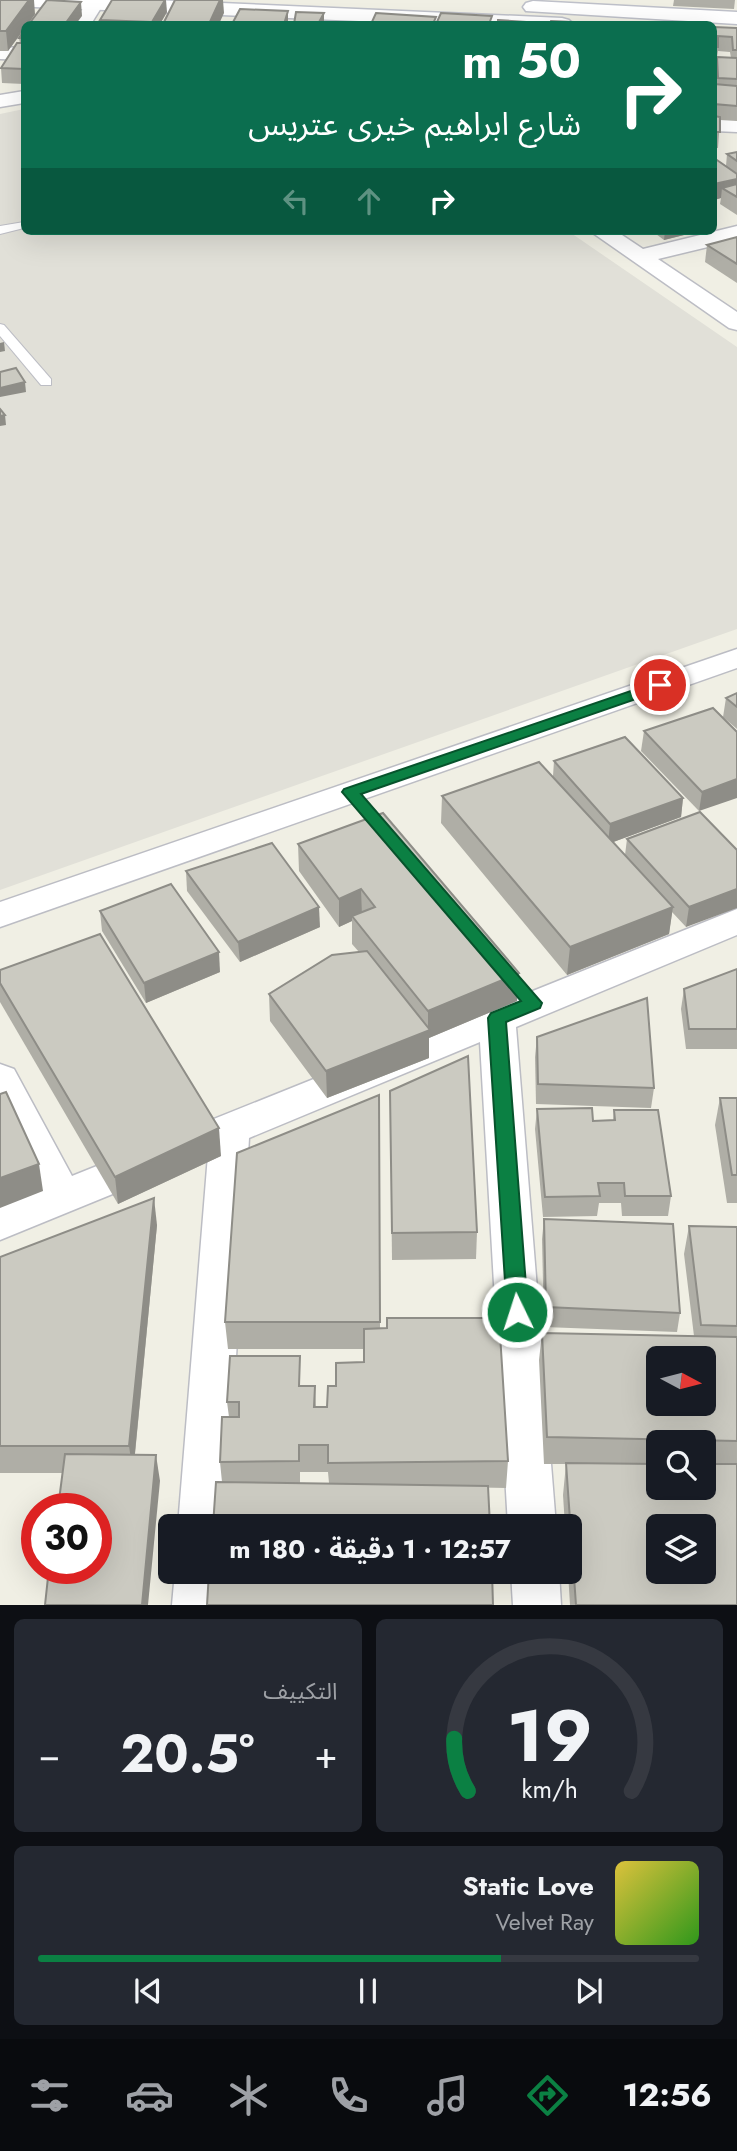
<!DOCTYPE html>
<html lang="ar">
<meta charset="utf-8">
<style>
:root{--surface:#171b24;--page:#242831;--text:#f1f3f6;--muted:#9ea1a6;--line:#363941;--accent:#0b8043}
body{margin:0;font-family:Jost,"Noto Sans Arabic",sans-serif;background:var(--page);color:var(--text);direction:rtl;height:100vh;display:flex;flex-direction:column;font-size:26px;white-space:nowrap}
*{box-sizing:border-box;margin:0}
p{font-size:23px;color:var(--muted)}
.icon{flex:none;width:38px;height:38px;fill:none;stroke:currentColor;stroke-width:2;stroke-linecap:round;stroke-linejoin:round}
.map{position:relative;height:1605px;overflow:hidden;direction:ltr}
.drawer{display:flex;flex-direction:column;gap:14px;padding:14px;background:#0d0f14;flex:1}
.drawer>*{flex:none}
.guide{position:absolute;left:21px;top:21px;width:696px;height:214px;border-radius:10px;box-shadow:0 7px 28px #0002;direction:rtl;background:#0b6e4f;color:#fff;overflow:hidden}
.needle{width:46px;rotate:97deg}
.fabs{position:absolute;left:646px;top:1346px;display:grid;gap:14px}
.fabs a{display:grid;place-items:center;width:70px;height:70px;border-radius:10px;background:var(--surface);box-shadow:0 7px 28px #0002;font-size:35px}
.speed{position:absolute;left:21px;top:1493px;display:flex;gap:14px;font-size:35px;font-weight:700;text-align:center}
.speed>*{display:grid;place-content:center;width:91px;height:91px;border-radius:50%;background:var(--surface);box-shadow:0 7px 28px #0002;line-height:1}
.speed .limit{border:10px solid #d22;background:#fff;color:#111}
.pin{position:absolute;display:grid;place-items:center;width:60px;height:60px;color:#fff;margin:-30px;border:4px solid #fff;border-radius:50%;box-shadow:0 2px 7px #0007}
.me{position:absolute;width:77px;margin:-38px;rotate:356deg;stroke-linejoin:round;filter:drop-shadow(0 0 5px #0008)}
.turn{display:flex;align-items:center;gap:24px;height:147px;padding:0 21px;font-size:32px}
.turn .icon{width:91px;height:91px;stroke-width:2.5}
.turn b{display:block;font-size:49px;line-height:60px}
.lanes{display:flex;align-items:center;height:66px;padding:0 21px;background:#0003;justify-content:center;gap:35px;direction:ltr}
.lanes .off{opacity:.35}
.big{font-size:52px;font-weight:700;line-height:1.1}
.drawer .widget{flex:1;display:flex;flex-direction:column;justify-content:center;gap:10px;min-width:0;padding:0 24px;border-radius:10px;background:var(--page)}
.drawer .dial{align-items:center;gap:0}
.dial svg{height:182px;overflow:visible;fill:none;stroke:var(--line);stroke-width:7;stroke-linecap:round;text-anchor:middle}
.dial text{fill:var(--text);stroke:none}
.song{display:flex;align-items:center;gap:21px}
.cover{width:84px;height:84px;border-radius:10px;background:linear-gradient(135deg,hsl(50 70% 55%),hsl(110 70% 35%))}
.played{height:7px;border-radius:4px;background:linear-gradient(90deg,var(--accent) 70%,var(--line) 70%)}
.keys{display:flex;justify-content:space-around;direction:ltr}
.heat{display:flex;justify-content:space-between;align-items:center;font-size:38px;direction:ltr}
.drawer .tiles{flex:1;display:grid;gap:14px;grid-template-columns:1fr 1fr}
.widget:last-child{grid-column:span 2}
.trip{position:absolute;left:158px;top:1514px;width:424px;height:70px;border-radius:10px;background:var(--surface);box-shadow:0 7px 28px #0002;font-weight:700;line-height:70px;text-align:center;direction:rtl}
.tab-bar{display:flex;height:112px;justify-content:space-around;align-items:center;background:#090b0e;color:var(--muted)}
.tab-bar .icon{width:49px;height:49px}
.tab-bar .active{color:var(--accent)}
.tab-bar b{font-size:32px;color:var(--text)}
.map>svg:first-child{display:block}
.industrial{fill:#e1e0d8}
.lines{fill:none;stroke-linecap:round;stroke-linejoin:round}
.lane-casing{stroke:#bcbdc4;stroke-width:2}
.street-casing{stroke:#bcbdc4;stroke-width:3}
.secondary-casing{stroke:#bec0c9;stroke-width:3}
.lane{fill:#fff;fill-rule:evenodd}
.street{fill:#fff;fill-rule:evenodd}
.secondary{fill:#fff;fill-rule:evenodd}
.wall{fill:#afaea6;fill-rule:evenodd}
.shaded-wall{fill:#8e8d87}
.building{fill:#cbcac1;stroke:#8e8d87;stroke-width:2;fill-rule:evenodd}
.route{fill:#0b8043;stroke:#07532c;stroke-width:2}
</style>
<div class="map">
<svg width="737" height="1605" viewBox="0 0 737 1605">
<rect width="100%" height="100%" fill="#f0efe4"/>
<path class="industrial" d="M 24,109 L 24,231 L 568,231 L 737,347 L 737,629 L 0,890 L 0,114 Z"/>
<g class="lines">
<g class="lane-casing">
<g id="lane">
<path d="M 24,222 L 24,228 L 0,234 L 0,226 Z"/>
<path d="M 0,324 L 4,325 L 51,379 L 51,385 L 41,385 L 0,336 Z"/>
</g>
</g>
<g class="street-casing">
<g id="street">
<path d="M 88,0 L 102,0 L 104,3 L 91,24 L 73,24 Z"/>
<path d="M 0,47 L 24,48 L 24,60 L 0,59 Z"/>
<path d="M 24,91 L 24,103 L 0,107 L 0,95 Z"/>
<path d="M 714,119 L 737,120 L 737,132 L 714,131 Z"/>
<path d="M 737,226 L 737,240 L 658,259 L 737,312 L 737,330 L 729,328 L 590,231 L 616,231 L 643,249 Z"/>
<path d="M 737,649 L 737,668 L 0,927 L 0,902 Z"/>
<path d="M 737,909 L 737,935 L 516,1027 L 556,1526 L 508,1526 L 480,1042 L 249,1138 L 226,1526 L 178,1526 L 208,1155 L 0,1240 L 0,1205 L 38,1190 L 0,1116 L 0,1064 L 14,1069 L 72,1176 Z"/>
<path d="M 175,1572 L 223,1572 L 220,1605 L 172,1605 Z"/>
<path d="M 511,1572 L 559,1572 L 561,1605 L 513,1605 Z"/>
</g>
</g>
<g class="secondary-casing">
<g id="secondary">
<path d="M 1,0 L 153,0 L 562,18 L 569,20 L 573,24 L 429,24 L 11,6 L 4,4 Z"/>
<path d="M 533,1 L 737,12 L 737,24 L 526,11 L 523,7 L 526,3 Z"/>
</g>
</g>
<use href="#lane" class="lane"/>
<use href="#street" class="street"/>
<use href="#secondary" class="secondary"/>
</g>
<g class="wall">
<path d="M 0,0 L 35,14 L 28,24 L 24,24 L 24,29 L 8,51 L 0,51 Z"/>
<path d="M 674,0 L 735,0 L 734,9 L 673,6 Z"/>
<path d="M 167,12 L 160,24 L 100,24 L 100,20 Z"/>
<path d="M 714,27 L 737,28 L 737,121 L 720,120 L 718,148 L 714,148 L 714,84 L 716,84 L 716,62 L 714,62 ZM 718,51 L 730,52 L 731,58 L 717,57 Z"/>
<path d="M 24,30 L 24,84 L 2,83 L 1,68 L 20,43 L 19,38 Z"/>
<path d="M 737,152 L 737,215 L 720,204 L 721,198 L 714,200 L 714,158 L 726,166 L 727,154 Z"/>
<path d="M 652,231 L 700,231 L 664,240 Z"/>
<path d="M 737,237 L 737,283 L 705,262 L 707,245 Z"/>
<path d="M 737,693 L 737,729 L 723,717 L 726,698 Z"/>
<path d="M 644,731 L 737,732 L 699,811 L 641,751 Z"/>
<path d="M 554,761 L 683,798 L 681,817 L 613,842 L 625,855 L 627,839 L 737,850 L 686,927 L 672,912 L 669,934 L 567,975 L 441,823 L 442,796 L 553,776 Z"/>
<path d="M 298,844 L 519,973 L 517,1001 L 429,1038 L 429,1058 L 327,1098 L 270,1021 L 269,994 L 359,952 L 352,944 L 352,921 L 339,927 L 299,871 Z"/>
<path d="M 186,871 L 320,927 L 240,962 L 187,891 Z"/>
<path d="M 100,911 L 220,972 L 146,1003 L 102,931 Z"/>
<path d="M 737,969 L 737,1049 L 686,1049 L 681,1009 L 684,989 Z"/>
<path d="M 0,970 L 221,1156 L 118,1204 L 0,1002 Z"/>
<path d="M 537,1037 L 654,1088 L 651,1108 L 536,1104 L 535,1057 Z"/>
<path d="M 390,1091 L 477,1232 L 476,1259 L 392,1260 Z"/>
<path d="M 379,1095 L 380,1328 L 508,1461 L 506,1488 L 222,1482 L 220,1462 L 229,1417 L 227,1402 L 301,1386 L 315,1386 L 316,1407 L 327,1407 L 336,1386 L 364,1362 L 364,1349 L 228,1349 L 225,1322 ZM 300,1472 L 328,1472 L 329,1483 L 300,1483 Z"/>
<path d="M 720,1098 L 737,1098 L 737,1203 L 727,1203 L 715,1125 Z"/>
<path d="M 537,1109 L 593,1121 L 613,1120 L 614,1110 L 671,1196 L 668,1216 L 622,1216 L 621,1203 L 599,1203 L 597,1216 L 543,1217 L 535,1129 Z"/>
<path d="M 544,1219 L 680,1313 L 677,1332 L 544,1327 L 542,1239 Z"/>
<path d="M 157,1225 L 135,1454 L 160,1481 L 62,1473 L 0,1473 L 0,1257 Z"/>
<path d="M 689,1226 L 737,1227 L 737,1605 L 570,1605 L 568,1572 L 569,1572 L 569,1526 L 565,1526 L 563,1495 L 566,1464 L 544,1464 L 539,1360 L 542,1333 L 694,1336 L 684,1254 ZM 658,1442 L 704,1442 L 704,1488 L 658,1488 Z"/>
</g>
<g class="shaded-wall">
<path d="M 29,0 L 34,0 L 35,14 L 28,24 L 24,24 L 24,29 L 8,51 L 6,31 Z"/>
<path d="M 165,0 L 166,0 L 167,12 L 160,24 L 152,24 L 152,22 Z"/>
<path d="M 220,0 L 223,0 L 224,13 L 219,24 L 209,24 Z"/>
<path d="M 81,2 L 82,16 L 76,24 L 65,24 Z"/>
<path d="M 288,11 L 288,24 L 284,24 Z"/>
<path d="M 324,13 L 324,21 L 322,24 L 318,24 Z"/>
<path d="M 737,179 L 737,195 L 722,188 L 721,198 L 714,200 L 714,184 Z"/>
<path d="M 665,231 L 700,231 L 664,240 Z"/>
<path d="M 4,342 L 5,351 L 0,352 L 0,343 Z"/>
<path d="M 25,382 L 26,392 L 0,397 L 0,388 Z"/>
<path d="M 5,415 L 6,425 L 0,426 L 0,416 Z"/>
<path d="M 737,779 L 737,798 L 699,811 L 702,792 Z"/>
<path d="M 683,798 L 681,817 L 608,844 L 610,824 Z"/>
<path d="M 361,889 L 362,916 L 352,916 L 352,921 L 339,927 L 339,899 Z"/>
<path d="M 737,889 L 737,908 L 686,927 L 689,907 Z"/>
<path d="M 319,907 L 320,927 L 240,962 L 238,942 Z"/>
<path d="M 673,907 L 669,934 L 567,975 L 570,947 Z"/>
<path d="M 219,952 L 220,972 L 146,1003 L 144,983 Z"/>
<path d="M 519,973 L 517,1001 L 429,1038 L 429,1058 L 327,1098 L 326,1071 L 428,1031 L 428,1011 Z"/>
<path d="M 219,1128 L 221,1156 L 118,1204 L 115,1177 Z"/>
<path d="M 39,1164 L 43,1191 L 0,1208 L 0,1178 Z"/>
<path d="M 154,1198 L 157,1225 L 133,1473 L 129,1446 Z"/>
<path d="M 156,1455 L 160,1481 L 148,1605 L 142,1605 Z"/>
</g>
<g class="building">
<path d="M 0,0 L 29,0 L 6,31 L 0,31 Z"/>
<path d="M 47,0 L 81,2 L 65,24 L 29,24 Z"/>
<path d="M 112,0 L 165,0 L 152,22 L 100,20 Z"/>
<path d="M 175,0 L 220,0 L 209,24 L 163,24 Z"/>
<path d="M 240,9 L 288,11 L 284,24 L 232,24 Z"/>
<path d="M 296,12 L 324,13 L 318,24 L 294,24 Z"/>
<path d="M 376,13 L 436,17 L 433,24 L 371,24 Z"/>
<path d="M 441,13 L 492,16 L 489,24 L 436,24 Z"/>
<path d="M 498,20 L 543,23 L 542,24 L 498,24 Z"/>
<path d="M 551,21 L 595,23 L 594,24 L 550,24 Z"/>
<path d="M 714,27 L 737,28 L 737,50 L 733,50 L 732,37 L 718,36 L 718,47 L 714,47 Z"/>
<path d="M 24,30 L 24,38 L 19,38 Z"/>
<path d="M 17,43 L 24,43 L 24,69 L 1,68 Z"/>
<path d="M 717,57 L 737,58 L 737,79 L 718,78 Z"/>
<path d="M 714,84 L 737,86 L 737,106 L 714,104 Z"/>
<path d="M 714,116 L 720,117 L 720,132 L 714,132 Z"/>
<path d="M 737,152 L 737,161 L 727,154 Z"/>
<path d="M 714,158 L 737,174 L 737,179 L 714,184 Z"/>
<path d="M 737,184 L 737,197 L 722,188 Z"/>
<path d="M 737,237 L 737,264 L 707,245 Z"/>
<path d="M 16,368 L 25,382 L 0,388 L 0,372 Z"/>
<path d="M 0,409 L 5,415 L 0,416 Z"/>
<path d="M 737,693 L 737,707 L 726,698 Z"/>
<path d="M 713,708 L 737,732 L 737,779 L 702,792 L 644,731 Z"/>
<path d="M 625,737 L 683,798 L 610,824 L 554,761 Z"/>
<path d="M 539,762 L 673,907 L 570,947 L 442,796 Z"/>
<path d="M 700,812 L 737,850 L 737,889 L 689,907 L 627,839 Z"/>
<path d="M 383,813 L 519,973 L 428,1011 L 352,916 L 375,907 L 361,889 L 339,899 L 298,844 Z"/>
<path d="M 272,843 L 319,907 L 238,942 L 186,871 Z"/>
<path d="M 171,884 L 219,952 L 144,983 L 100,911 Z"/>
<path d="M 100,934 L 219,1128 L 115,1177 L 0,983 L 0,970 Z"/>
<path d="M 367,951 L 430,1030 L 326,1071 L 269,994 L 332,955 Z"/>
<path d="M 737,969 L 737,1029 L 689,1029 L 684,989 Z"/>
<path d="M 647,998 L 654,1088 L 538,1084 L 537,1037 Z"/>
<path d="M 468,1056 L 477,1232 L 392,1233 L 390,1091 Z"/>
<path d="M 6,1092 L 39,1164 L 0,1178 L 0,1094 Z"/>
<path d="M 379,1095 L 380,1322 L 225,1322 L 237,1153 Z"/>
<path d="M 720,1098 L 737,1098 L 737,1175 L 732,1175 Z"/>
<path d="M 592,1108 L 593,1121 L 615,1120 L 614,1110 L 658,1110 L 671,1196 L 625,1196 L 624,1183 L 598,1183 L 600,1196 L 545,1197 L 537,1109 Z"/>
<path d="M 154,1198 L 129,1446 L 0,1446 L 0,1257 Z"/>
<path d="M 544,1219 L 673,1224 L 680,1313 L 546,1307 Z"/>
<path d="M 689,1226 L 737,1227 L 737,1326 L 701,1325 Z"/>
<path d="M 387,1318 L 499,1318 L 508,1461 L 328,1463 L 328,1445 L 299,1445 L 299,1461 L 220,1462 L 222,1417 L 239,1417 L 239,1402 L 227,1402 L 230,1356 L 300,1356 L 299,1386 L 315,1386 L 314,1407 L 327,1407 L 328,1386 L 336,1386 L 336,1363 L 364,1362 L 364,1329 L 387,1328 Z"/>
<path d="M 542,1333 L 737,1337 L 737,1441 L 547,1437 ZM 658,1358 L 704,1358 L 704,1404 L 658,1404 Z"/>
<path d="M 65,1454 L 156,1455 L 142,1605 L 45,1605 L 49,1568 L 96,1568 L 96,1508 L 58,1508 Z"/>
<path d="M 566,1463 L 658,1464 L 658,1488 L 704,1488 L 704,1464 L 737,1464 L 737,1605 L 576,1605 ZM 658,1526 L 704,1526 L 704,1572 L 658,1572 Z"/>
<path d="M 216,1482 L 488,1486 L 490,1526 L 213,1526 Z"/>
<path d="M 209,1572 L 492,1572 L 493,1605 L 207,1605 Z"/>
</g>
<path class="route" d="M 660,681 L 665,682 L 667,685 L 665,689 L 361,794 L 542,1003 L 540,1008 L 506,1022 L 528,1312 L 525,1318 L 517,1321 L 510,1318 L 507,1312 L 488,1018 L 491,1013 L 521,1001 L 342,792 L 344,789 Z"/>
</svg>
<div class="fabs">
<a><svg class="needle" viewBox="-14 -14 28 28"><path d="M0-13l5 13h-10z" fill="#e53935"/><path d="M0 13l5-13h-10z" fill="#9ea1a6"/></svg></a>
<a><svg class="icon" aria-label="search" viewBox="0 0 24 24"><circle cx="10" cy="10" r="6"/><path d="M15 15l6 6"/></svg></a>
<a><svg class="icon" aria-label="layers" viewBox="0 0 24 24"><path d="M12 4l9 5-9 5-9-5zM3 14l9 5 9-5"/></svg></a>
</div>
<div class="speed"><div class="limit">30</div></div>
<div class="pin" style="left:660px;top:685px;background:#d93025"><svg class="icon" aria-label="arrive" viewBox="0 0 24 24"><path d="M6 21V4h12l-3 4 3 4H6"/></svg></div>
<svg class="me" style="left:517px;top:1312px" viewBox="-20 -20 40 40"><circle r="17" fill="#0b8043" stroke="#fff" stroke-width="3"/><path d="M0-11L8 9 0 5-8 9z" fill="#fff"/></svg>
<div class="trip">12:57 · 1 دقيقة · 180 m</div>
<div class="guide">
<div class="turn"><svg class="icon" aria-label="right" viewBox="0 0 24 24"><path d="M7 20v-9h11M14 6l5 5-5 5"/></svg><div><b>50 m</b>شارع ابراهيم خيرى عتريس</div></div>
<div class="lanes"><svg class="icon off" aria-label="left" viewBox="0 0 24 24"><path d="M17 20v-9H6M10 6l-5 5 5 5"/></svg><svg class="icon off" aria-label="ahead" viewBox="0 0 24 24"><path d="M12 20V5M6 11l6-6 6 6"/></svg><svg class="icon" aria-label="right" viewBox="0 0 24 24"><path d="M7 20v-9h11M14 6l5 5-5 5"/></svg></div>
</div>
</div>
<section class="drawer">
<div class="tiles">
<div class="widget dial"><svg viewBox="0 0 100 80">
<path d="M14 69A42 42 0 1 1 86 69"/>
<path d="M14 69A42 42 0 0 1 8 46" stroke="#0b8043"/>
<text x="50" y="56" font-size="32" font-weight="700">19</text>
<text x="50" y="72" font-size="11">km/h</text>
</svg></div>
<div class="widget"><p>التكييف</p>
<div class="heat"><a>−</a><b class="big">20.5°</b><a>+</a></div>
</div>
<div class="widget">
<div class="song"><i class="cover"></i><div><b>Static Love</b><p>Velvet Ray</p></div></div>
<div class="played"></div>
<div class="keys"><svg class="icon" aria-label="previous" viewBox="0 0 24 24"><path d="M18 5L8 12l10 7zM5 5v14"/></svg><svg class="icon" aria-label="pause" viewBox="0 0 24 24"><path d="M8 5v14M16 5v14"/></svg><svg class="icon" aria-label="next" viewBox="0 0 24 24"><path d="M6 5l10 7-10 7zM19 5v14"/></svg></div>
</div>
</div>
</section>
<nav class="tab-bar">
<b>12:56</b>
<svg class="icon active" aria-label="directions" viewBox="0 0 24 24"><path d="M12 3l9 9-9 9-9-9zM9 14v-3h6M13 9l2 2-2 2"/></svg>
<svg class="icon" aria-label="music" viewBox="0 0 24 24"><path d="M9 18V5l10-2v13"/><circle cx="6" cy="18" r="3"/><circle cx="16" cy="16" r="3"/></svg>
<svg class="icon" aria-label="phone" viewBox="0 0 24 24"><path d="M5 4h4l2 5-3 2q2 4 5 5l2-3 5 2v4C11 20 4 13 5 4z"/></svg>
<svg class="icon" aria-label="climate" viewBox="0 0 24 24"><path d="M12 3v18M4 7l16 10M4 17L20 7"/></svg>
<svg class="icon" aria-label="car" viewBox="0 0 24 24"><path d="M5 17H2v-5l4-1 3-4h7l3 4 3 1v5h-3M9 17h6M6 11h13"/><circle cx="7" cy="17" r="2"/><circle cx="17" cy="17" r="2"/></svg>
<svg class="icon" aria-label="filters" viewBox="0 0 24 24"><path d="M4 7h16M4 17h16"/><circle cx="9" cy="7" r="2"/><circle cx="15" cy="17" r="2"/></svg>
</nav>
